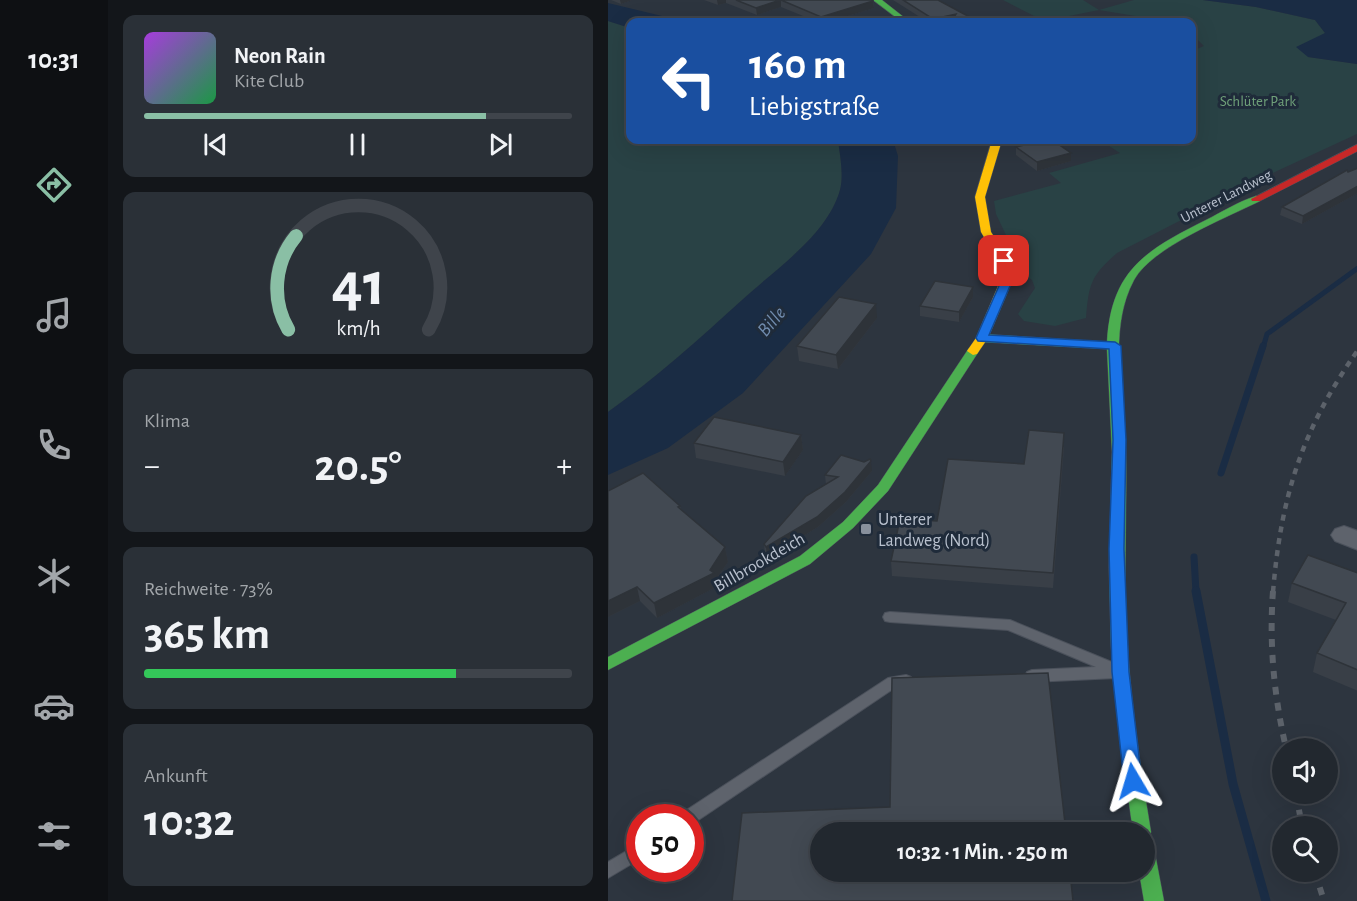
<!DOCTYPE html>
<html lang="de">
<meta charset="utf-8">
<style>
:root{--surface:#22282f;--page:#2a3037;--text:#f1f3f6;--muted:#a2a6aa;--line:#3f444b;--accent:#8abfa5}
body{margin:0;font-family:"Alegreya Sans",sans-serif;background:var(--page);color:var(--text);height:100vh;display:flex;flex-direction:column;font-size:22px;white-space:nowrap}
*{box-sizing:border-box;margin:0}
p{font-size:20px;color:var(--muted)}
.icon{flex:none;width:33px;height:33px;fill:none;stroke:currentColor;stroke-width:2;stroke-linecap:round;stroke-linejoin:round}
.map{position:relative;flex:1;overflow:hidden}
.panel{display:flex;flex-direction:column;gap:15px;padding:15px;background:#13161a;width:500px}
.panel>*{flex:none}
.top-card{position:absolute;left:18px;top:18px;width:570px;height:126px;border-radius:12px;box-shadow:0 6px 24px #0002,0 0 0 2px var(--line);background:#1a4fa0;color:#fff;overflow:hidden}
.tools{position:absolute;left:664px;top:738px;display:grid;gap:12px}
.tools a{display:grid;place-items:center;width:66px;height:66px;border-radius:50%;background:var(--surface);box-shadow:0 6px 24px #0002,0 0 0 2px var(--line);font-size:30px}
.speed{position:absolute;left:18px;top:804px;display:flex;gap:12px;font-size:30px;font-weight:700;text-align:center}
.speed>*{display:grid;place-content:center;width:78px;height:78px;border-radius:50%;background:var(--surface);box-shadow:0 6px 24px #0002,0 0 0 2px var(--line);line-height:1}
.speed .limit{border:9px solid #d22;background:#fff;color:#111}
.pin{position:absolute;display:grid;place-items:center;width:51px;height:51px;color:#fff;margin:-26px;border-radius:12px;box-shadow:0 3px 9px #0006}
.me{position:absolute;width:66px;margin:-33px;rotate:353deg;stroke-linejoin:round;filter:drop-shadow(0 0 4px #0008)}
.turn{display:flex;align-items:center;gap:21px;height:126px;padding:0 24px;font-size:27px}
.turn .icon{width:78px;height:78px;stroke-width:2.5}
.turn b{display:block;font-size:42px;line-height:51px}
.big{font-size:45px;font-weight:700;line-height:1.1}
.panel .tile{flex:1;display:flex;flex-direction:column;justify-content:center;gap:9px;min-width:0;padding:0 21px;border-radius:12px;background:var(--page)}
.panel .dial{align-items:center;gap:0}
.dial svg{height:156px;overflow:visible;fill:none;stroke:var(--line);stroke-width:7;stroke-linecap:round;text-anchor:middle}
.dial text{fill:var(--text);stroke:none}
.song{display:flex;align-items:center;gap:18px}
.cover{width:72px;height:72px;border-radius:9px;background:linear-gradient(135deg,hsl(280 70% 55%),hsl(140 70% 35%))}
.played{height:6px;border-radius:3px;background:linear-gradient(90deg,var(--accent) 80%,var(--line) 80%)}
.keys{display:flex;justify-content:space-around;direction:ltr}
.heat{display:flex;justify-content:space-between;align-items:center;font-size:33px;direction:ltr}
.charge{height:9px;border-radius:4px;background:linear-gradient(90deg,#34c759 73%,var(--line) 0)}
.trip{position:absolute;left:202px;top:822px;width:345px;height:60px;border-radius:30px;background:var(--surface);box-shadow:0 6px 24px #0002,0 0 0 2px var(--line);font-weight:700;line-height:60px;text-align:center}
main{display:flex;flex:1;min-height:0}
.tab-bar{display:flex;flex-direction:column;width:108px;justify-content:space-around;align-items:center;background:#0e1013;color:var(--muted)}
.tab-bar .icon{width:42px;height:42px}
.tab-bar .on{color:var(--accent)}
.tab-bar b{font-size:27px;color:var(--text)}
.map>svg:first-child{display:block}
.green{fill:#294245}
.water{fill:#1a2c44}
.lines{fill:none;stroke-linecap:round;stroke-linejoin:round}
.stream-far2{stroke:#1a2c44;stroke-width:5}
.stream-far1{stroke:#1a2c44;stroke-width:7}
.stream{stroke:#1a2c44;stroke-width:9}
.lane-casing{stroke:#4b515b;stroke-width:2}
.street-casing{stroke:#4b515b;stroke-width:2}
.fast-casing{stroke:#4b515b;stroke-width:1}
.slow-casing{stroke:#4b515b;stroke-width:1}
.jam-casing{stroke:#4b515b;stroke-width:1}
.lane{fill:#5e636c;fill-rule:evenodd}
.street{fill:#5e636c;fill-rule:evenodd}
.fast{fill:#4caf50;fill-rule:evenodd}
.slow{fill:#ffc107;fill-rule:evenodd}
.jam{fill:#c62828;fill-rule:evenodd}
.rail-far1{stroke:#5c626a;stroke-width:4.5;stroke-dasharray:6 6;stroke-linecap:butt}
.rail{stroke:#5c626a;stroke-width:6;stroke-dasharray:8 8;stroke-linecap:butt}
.wall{fill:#393f47}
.shaded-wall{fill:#2e3339}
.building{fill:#424952;stroke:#2e3339;stroke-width:1.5}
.route{fill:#1a73e8;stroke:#114b97;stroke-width:1.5}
.poi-dot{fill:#88909c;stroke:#1f2b3a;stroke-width:2}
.labels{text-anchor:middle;stroke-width:6;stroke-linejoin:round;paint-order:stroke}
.far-park-label{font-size:15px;fill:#6fa079;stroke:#1f2b3a}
.far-street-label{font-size:15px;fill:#b9c1ce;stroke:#1f2b3a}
.poi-label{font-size:18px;fill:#b9c1ce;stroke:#1f2b3a;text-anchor:start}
.street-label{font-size:18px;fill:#b9c1ce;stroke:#1f2b3a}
.water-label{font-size:20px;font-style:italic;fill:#718cae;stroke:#1f2b3a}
</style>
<main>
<nav class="tab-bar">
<b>10:31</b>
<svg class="icon on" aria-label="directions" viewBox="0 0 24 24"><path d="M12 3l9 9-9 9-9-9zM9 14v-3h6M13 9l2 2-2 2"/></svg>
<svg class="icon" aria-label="music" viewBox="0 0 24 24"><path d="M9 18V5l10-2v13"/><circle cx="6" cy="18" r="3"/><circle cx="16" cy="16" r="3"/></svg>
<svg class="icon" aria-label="phone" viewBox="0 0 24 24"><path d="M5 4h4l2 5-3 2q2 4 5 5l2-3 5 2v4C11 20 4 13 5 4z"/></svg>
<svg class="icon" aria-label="climate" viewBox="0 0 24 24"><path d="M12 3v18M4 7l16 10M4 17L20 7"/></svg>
<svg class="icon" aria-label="car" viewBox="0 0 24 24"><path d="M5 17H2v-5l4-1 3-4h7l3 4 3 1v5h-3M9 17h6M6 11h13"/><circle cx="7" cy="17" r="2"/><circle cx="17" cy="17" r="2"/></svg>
<svg class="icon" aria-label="filters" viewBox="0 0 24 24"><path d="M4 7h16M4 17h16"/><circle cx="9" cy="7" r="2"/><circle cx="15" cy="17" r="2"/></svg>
</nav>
<section class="panel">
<div class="tile">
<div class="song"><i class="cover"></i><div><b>Neon Rain</b><p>Kite Club</p></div></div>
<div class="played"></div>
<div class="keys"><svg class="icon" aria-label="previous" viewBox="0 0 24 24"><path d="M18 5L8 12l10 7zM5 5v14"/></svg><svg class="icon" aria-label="pause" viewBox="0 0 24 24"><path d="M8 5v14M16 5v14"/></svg><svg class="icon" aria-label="next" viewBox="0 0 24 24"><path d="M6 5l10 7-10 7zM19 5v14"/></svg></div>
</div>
<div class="tile dial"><svg viewBox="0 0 100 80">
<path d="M14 69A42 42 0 1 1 86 69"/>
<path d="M14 69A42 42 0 0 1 18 21" stroke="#8abfa5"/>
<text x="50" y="56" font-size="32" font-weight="700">41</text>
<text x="50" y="72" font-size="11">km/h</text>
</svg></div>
<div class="tile"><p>Klima</p>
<div class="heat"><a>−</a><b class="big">20.5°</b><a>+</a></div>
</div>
<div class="tile"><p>Reichweite · 73%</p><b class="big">365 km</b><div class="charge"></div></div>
<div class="tile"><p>Ankunft</p><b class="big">10:32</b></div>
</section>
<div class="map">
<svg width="750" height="901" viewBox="0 0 750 901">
<rect width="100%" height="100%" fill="#2d353f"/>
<g class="green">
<path d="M 395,0 L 475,0 L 491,10 L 526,0 L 595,0 L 648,7 L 707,20 L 717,33 L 700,57 L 749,64 L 749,134 L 669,171 L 509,253 C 483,276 481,283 478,318 L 447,326 L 416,321 L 410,314 L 427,288 L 424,280 L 417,275 L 388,214 L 386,201 L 453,183 L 441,173 L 512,153 L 492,140 L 584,140 L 584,51 L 596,46 L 584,34 L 584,22 L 564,22 L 491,10 L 436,21 Z"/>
<path d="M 0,21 L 22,28 L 22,140 L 230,140 C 232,155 236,175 232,190 C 219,236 166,270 133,301 C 89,341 48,378 0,412 Z"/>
</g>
<g class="water">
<path d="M 595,0 L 749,0 L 749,64 L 700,57 L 688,47 L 717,33 L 707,20 L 648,7 Z"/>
<path d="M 0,3 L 79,22 L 22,22 L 22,28 L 0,21 Z"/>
<path d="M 230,140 L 285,140 L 290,156 L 288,208 L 263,254 L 135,393 L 60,448 L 0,475 L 0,412 C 48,378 89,341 133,301 C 166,270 219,236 232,190 C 236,175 232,155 230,140 Z"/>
</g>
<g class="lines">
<path class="stream-far2" d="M 655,348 L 659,334 L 750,268"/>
<g class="stream-far1">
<path d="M 613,473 L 655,346"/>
<path d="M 586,557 L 588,592"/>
</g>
<path class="stream" d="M 588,591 L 625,784 L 658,901"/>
<g class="lane-casing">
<g id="lane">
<path d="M 282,612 L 402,620 L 511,665 L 515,672 L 513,676 L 508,678 L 424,682 L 419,680 L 417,676 L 419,672 L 424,670 L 488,667 L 400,630 L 282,622 L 277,621 L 275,617 L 277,613 Z"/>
<path d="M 298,675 L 303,677 L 305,681 L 303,685 L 288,687 L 86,823 L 82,824 L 82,818 L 72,818 L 74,813 L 280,678 Z"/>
<path d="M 32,843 L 32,859 L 0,878 L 0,862 Z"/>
</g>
</g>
<g class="street-casing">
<path id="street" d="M 736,526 L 750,531 L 750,550 L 727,541 L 723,535 L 727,529 Z"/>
</g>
<g class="fast-casing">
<g id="fast">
<path d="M 265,0 L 274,0 L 302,22 L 294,22 Z"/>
<path d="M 648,196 L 652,197 L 652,201 C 618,218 544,247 526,280 C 499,330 516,398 518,453 C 519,506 516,559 518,612 C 520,686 531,759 543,832 L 541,838 L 537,839 L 537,832 L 525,832 L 512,739 L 503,646 L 501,567 L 504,452 L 499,349 L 374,342 L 368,338 L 374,334 L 499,342 C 503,270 538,250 598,220 C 614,212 631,201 648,196 Z"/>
<path d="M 365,347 L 371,351 L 280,491 L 245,528 L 202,564 L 0,670 L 0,657 L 192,556 L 235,522 L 270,485 L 361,348 Z"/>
<path d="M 537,840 L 544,842 L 546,848 L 556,901 L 536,901 L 531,872 L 537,872 Z"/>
</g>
</g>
<g class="slow-casing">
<path id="slow" d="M 384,140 L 394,140 L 377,197 L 383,232 L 402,261 L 405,279 L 380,338 L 369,354 L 365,355 L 359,351 L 368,338 L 393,279 L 390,261 L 373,232 L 367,197 Z"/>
</g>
<g class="jam-casing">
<path id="jam" d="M 750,144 L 750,151 L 652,201 L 644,201 L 643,199 Z"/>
</g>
<use href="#lane" class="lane"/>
<use href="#street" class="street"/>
<use href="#fast" class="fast"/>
<use href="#slow" class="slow"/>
<use href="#jam" class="jam"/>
<path class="rail-far1" d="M 665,592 C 673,496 694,429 750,350"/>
<g class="rail">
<path d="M 665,591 C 661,644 666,696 678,748"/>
<path d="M 688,794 L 694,826"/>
<path d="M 707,872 L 716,901"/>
</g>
</g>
<g class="wall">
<path d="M 3,0 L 24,0 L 13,4 Z"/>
<path d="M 96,0 L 265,0 L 266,8 L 220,22 L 210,22 L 173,7 L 149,15 L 118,3 L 110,5 Z"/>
<path d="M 285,0 L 330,0 L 344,22 L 320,22 Z"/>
<path d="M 408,147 L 463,161 L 429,171 L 408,155 Z"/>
<path d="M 750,168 L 750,193 L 694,224 L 672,215 L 674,207 Z"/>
<path d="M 365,297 L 351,322 L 312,316 L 312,306 Z"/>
<path d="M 269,318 L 230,369 L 191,361 L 189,346 Z"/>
<path d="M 193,435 L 195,450 L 177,476 L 88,458 L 86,443 Z"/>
<path d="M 456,447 L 445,588 L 284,576 L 283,561 L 329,521 L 416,464 Z"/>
<path d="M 264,471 L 238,502 L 210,527 L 159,558 L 157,555 L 156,544 L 218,485 L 217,475 Z"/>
<path d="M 72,506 L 73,510 L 117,547 L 120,562 L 107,581 L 108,587 L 49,618 L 32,601 L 0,617 Z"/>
<path d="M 750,573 L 750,691 L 705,672 L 709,653 L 728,620 L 680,602 L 684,583 Z"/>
</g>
<g class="shaded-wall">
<path d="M 12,0 L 24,0 L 13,4 Z"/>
<path d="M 109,0 L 118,0 L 118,3 L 110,5 Z"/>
<path d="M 173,0 L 173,7 L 149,15 L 148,8 Z"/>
<path d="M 265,1 L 266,8 L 220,22 L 214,22 L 213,17 Z"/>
<path d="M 348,14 L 348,21 L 341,22 L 325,22 L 325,19 Z"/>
<path d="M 463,153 L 463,161 L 429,171 L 429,162 Z"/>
<path d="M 750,186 L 750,193 L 694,224 L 695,216 Z"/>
<path d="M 365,287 L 365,297 L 351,322 L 351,312 Z"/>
<path d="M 268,304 L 269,318 L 230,369 L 228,355 Z"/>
<path d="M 193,435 L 195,450 L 177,476 L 175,462 Z"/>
<path d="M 263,461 L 264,471 L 238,502 L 210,527 L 159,558 L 158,547 Z"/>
<path d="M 117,547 L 120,562 L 107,581 L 108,587 L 49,618 L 46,603 L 102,570 Z"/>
<path d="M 29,587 L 32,601 L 0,617 L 0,601 Z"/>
</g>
<g class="building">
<path d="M 128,0 L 172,0 L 148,8 Z"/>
<path d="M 173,0 L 265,0 L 265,1 L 213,17 Z"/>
<path d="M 295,0 L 330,0 L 371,22 L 343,22 L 348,14 L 325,19 Z"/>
<path d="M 436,140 L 444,140 L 463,153 L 429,162 L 408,147 Z"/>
<path d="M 750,168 L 750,186 L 695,216 L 674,207 L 739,170 L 740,172 Z"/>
<path d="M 327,281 L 365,287 L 351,312 L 312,306 Z"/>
<path d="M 231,297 L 268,304 L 228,355 L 189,346 Z"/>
<path d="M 106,417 L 193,435 L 175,462 L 86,443 Z"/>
<path d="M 421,430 L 456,433 L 445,573 L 283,561 L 292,519 L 329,521 L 340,459 L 416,464 Z"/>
<path d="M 233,455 L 256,462 L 262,459 L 263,461 L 237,492 L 209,517 L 158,547 L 156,544 L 198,496 L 230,477 L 217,475 Z"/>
<path d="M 35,473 L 72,506 L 70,507 L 117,547 L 102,570 L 106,573 L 46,603 L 29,587 L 0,601 L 0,491 Z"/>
<path d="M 700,555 L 750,573 L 750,670 L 709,653 L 738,603 L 684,583 Z"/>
<path d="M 440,673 L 458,832 L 213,832 L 213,872 L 462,872 L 465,901 L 124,901 L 134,813 L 282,807 L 284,678 Z"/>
</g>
<path class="route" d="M 396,258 L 402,261 L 405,279 L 381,335 L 507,342 L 513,346 L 518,440 L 516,549 L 521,672 L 534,781 L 532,786 L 525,788 L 519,786 L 516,781 L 504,672 L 501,549 L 505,440 L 501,349 L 370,341 L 368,338 L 394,279 L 390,261 Z"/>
<rect class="poi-dot" x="252" y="523" width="12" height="12" rx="3"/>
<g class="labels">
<g class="far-park-label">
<text x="650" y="106">Schlüter Park</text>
</g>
<g class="far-street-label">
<text transform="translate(618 196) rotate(-27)" y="5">Unterer Landweg</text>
</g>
<g class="poi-label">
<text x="270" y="525">Unterer<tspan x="270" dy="21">Landweg (Nord)</tspan></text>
</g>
<g class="street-label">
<text transform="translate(151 562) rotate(-30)" y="6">Billbrookdeich</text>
</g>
<g class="water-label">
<text transform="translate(163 321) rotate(-49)" y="7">Bille</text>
</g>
</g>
</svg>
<div class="tools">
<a><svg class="icon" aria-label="sound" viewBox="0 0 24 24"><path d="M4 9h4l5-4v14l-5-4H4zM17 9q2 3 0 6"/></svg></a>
<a><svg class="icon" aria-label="search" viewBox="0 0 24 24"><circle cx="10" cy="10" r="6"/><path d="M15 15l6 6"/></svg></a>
</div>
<div class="speed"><div class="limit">50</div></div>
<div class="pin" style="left:396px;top:261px;background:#d93025"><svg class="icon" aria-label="arrive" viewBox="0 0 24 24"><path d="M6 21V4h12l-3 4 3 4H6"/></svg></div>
<svg class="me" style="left:525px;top:781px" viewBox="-20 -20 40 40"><path d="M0-17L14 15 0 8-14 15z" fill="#1a73e8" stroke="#fff" stroke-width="4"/></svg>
<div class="trip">10:32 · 1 Min. · 250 m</div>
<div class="top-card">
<div class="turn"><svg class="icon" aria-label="left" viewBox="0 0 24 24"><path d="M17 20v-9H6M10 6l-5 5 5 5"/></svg><div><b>160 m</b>Liebigstraße</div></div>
</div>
</div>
</main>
